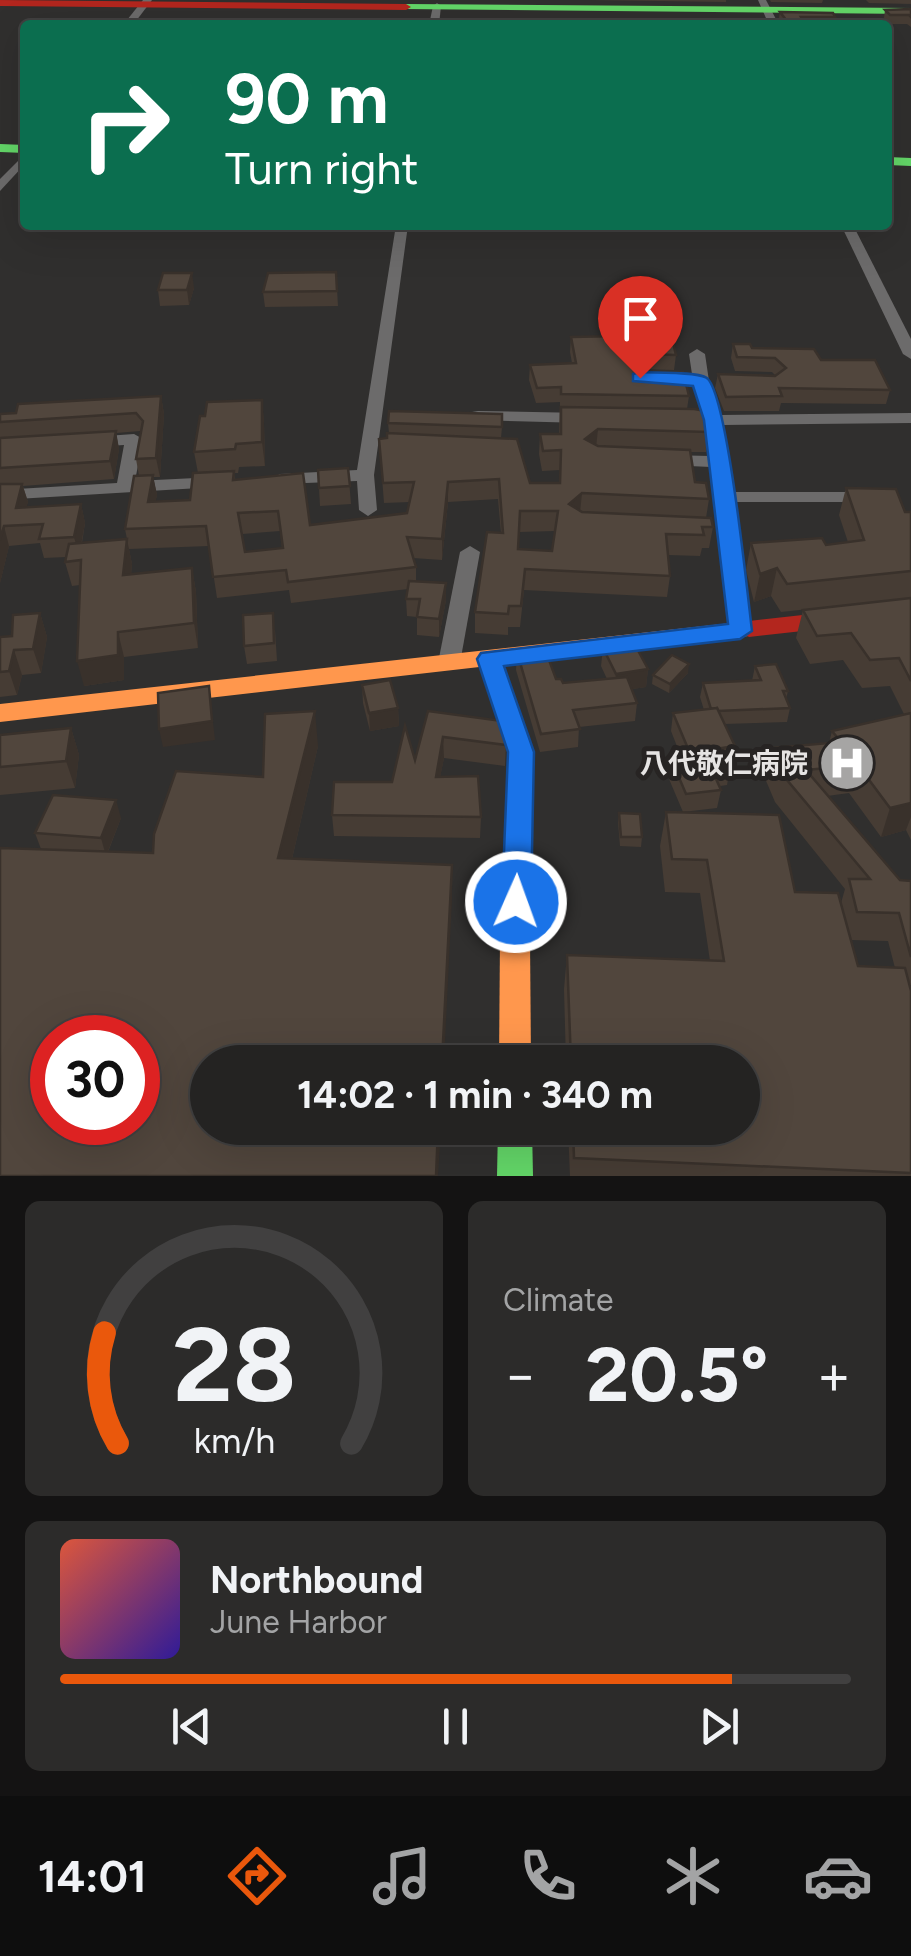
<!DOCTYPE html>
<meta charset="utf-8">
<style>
:root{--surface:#242322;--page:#2c2b2a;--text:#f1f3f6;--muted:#a3a4a5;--line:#414040;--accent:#ea580c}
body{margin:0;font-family:Figtree,"Noto Sans JP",sans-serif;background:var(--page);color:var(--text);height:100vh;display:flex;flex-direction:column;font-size:38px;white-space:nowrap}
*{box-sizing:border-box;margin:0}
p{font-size:32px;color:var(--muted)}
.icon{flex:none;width:55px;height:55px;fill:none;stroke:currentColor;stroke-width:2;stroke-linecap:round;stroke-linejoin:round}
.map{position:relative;height:1176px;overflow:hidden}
.panel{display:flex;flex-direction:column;gap:25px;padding:25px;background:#141313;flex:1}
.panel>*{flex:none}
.banner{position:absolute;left:20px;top:20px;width:872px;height:210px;border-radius:10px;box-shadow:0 10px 40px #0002,0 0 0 2px var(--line);background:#0b6e4f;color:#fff;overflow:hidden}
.speed{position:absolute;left:30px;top:1015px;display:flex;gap:20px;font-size:50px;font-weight:700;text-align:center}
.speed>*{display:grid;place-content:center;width:130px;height:130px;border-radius:50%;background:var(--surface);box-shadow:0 10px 40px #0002,0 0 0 2px var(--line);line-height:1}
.speed .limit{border:15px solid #d22;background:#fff;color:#111}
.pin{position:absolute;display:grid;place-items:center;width:85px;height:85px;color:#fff;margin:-102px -42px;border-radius:50% 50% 50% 0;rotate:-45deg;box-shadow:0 0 10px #0007}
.pin .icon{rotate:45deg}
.me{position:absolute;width:110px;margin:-55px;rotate:2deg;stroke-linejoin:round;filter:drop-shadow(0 0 8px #0008)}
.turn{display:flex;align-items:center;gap:35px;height:210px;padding:0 40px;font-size:45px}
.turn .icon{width:130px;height:130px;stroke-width:2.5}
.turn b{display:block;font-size:70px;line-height:85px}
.big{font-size:75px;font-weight:700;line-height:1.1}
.panel .tile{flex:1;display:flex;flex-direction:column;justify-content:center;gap:15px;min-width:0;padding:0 35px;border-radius:15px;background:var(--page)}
.panel .dial{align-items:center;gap:0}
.dial svg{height:260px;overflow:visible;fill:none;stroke:var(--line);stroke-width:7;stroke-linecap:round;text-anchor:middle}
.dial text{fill:var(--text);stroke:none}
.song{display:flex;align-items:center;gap:30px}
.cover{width:120px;height:120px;border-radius:15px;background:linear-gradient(135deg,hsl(10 70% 55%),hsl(250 70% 35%))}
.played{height:10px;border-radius:5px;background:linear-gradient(90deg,var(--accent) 85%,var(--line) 85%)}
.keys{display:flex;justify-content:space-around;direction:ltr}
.heat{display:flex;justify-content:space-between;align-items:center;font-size:55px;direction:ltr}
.panel .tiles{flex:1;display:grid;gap:25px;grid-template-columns:1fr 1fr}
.tile:last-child{grid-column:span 2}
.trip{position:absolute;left:190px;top:1045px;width:570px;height:100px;border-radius:50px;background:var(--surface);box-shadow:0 10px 40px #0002,0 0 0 2px var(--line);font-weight:700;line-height:100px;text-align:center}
.tab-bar{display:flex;height:160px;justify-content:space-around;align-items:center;background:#0e0e0e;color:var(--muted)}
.tab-bar .icon{width:70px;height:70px}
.tab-bar .active{color:var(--accent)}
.tab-bar b{font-size:45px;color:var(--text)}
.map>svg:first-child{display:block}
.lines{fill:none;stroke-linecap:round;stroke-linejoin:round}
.street{fill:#6c6b6b;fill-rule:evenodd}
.fast{fill:#63d668;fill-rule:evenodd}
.slow{fill:#ff974d;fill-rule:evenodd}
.jam{fill:#b3261e;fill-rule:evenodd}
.wall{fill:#463c34;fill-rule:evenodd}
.shaded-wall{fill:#39312b}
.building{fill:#51463d;stroke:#39312b;stroke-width:2.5;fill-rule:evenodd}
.route{fill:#1a73e8;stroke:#114b97;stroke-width:2.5}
.labels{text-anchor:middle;stroke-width:10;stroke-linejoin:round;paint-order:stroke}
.poi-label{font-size:28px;font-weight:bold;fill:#e6e4e3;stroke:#272423;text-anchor:end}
</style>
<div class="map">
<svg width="911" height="1176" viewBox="0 0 911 1176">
<rect width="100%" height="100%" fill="#302f2e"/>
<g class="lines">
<g class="street">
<path d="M 143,0 L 152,0 L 133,25 L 123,25 Z"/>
<path d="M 758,0 L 766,0 L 779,25 L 769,25 Z"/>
<path d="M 437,3 L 441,6 L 439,25 L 429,25 L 433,6 Z"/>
<path d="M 25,154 L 25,164 L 0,191 L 0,179 Z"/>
<path d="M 396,225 L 408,225 L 374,475 L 377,510 L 368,516 L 359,510 L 357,481 L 280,484 L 271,479 L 280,474 L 357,470 Z"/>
<path d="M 841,225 L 853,225 L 911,339 L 911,359 L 903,354 Z"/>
<path d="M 697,349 L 705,354 L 709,381 L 721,415 L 911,413 L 911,423 L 723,425 L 732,492 L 869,492 L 878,497 L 869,502 L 733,502 L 750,631 L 740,638 L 730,631 L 711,467 L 667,465 L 658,460 L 667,455 L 710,456 L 706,425 L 683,425 L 675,420 L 683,415 L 704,415 L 693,381 L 689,354 Z"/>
<path d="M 478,411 L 584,413 L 592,418 L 584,423 L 472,420 L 472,412 Z"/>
<path d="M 134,434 L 143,439 L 135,481 L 216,477 L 225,482 L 216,487 L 0,500 L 0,490 L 117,483 L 124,445 L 92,447 L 83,442 L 92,437 Z"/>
<path d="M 470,546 L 480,552 L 460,663 L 457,668 L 441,668 L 438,663 L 460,552 Z"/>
<path d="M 489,652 L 497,654 L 500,659 L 533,752 L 528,939 L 524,947 L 515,951 L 506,947 L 502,939 L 509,752 L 478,659 L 481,654 Z"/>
</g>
<g class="fast">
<path d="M 406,4 L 911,8 L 911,14 L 403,9 Z"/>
<path d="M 0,144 L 25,145 L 25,153 L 0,152 Z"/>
<path d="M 888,157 L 911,158 L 911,166 L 888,165 Z"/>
<path d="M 498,1128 L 532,1128 L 533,1176 L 497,1176 Z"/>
</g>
<g class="slow">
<path d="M 749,621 L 757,623 L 761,629 L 757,635 L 0,722 L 0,704 Z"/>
<path d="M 515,926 L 526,930 L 530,939 L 531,1062 L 499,1062 L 500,939 L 504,930 Z"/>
</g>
<g class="jam">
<path d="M 0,0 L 406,4 L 411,7 L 406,10 L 0,6 Z"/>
<path d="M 911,603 L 911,619 L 749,637 L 737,629 L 749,621 Z"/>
</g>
</g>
<g class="wall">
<path d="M 588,0 L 726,0 L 726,2 Z"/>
<path d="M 770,0 L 823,0 L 822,3 L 771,2 Z"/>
<path d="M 866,0 L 911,0 L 911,4 L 869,3 Z"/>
<path d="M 911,9 L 911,27 L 907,24 L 889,24 L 884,18 L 885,10 Z"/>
<path d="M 780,12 L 835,17 L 834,22 L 804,22 L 806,25 L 785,25 L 779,18 Z"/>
<path d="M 336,272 L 338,306 L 265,307 L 263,292 Z"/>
<path d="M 194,288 L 189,305 L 160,306 L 158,290 Z"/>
<path d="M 571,337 L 676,355 L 674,370 L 639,369 L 689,396 L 687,409 L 709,432 L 706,452 L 690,452 L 695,482 L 709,499 L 706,518 L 713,527 L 709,548 L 702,548 L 700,556 L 668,555 L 670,576 L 667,597 L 524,590 L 520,627 L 508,627 L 508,635 L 475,633 L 475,612 L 501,533 L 498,499 L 448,502 L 442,560 L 413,558 L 416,567 L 416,581 L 446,583 L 446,600 L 439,637 L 417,635 L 417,617 L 407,616 L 406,599 L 408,589 L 291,603 L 289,590 L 217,598 L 209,546 L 129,549 L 132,564 L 131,575 L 192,568 L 196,592 L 198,648 L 124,657 L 124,680 L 84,686 L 80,585 L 72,586 L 65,562 L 66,557 L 44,558 L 40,543 L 9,546 L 0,583 L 0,414 L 161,396 L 164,414 L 160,477 L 153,477 L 157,495 L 155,502 L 190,500 L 198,473 L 194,452 L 205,416 L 262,400 L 264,423 L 265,466 L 239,467 L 238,473 L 234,473 L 235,480 L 310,525 L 407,513 L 410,502 L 384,503 L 379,439 L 387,438 L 389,433 L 388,423 L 502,427 L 501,438 L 530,483 L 559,483 L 560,470 L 542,471 L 539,454 L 540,434 L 559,434 L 560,402 L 536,403 L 529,380 L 530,365 L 572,363 L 570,352 ZM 140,431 L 141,433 L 136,459 L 139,476 L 125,529 L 127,539 L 82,543 L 85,523 L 81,504 L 26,507 L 28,502 L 23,486 L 114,479 L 119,449 L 116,433 ZM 280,531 L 282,548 L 245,552 L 242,534 ZM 555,531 L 552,551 L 518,549 L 519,532 Z"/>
<path d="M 733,344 L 821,360 L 890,390 L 886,404 L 781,403 L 779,411 L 724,411 L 715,388 L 718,374 L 775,375 L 772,372 L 735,371 L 731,358 Z"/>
<path d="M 348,468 L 351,504 L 320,506 L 318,470 Z"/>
<path d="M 846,488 L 905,512 L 911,512 L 911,598 L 781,612 L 771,596 L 754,602 L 746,570 L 751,543 L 826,545 L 848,542 L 839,515 Z"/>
<path d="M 911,598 L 911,840 L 906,830 L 881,837 L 849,793 L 827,796 L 900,880 L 911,881 L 911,985 L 909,985 L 911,991 L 911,1176 L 570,1176 L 568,1128 L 742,1128 L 742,1062 L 566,1062 L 564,989 L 567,955 L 710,961 L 700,893 L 665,892 L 660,846 L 666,812 L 795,892 L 841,903 L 845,889 L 775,802 L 764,776 L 771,748 L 829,743 L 832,731 L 904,714 L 890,686 L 862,688 L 843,660 L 810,664 L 796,638 L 803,610 ZM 851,940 L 888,941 L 895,968 L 858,966 Z"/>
<path d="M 40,613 L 47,637 L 41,673 L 22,675 L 17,695 L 0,697 L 0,637 L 12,636 Z"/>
<path d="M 275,630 L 277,661 L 247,664 L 244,646 Z"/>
<path d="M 603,648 L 648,669 L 646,687 L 632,689 L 637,703 L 635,721 L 579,727 L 578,747 L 540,752 L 516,670 L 517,652 L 563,683 L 607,679 L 601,666 Z"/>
<path d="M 755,666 L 788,691 L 786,699 L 790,708 L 787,722 L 724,724 L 735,746 L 731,764 L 729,764 L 730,767 L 727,785 L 720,786 L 721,790 L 717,808 L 683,812 L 669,779 L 672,761 L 682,759 L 671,731 L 673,713 L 704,710 L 700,697 L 703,683 L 752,681 Z"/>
<path d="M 688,673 L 669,693 L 652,684 L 653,675 Z"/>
<path d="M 362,685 L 398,708 L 399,726 L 370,731 L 363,703 Z"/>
<path d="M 428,711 L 506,745 L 505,766 L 444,758 L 440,777 L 481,817 L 480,838 L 334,836 L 332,815 L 392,782 L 415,760 Z"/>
<path d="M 71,728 L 79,755 L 75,788 L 0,795 L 0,735 Z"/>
<path d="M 318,746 L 292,859 L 452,865 L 452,899 L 41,849 L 35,833 L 121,818 L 108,852 L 153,853 L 263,777 Z"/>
<path d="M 619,813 L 642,837 L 641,847 L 620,846 L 618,822 Z"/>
</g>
<g class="shaded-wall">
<path d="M 192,273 L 194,288 L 189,305 L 187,290 Z"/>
<path d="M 642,354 L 640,368 L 628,378 L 630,364 Z"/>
<path d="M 161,396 L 164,414 L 160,477 L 156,458 Z"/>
<path d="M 262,400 L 264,423 L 265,466 L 262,442 Z"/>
<path d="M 598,429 L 596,448 L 585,439 Z"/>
<path d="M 116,431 L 119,449 L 114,479 L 110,461 Z"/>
<path d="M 153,475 L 157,495 L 152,522 L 148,502 Z"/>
<path d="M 448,482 L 448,502 L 442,560 L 442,539 Z"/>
<path d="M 22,484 L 28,502 L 22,527 L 16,508 Z"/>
<path d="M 582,493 L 580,513 L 569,504 Z"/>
<path d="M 81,504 L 85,523 L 79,556 L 74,537 Z"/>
<path d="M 4,526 L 9,546 L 0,583 L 0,540 Z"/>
<path d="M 127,539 L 132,564 L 129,600 L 123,575 Z"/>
<path d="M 192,568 L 196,592 L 198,648 L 194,623 Z"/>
<path d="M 777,568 L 771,596 L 754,602 L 760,574 Z"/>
<path d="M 446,583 L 446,600 L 439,637 L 439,619 Z"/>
<path d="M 40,613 L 47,637 L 41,673 L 33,649 Z"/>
<path d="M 118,632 L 124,657 L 124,680 L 84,686 L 77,661 Z"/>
<path d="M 14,650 L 22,675 L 17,695 L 9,671 Z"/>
<path d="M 689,664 L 688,673 L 669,693 L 670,684 Z"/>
<path d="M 648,669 L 646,687 L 614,692 L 616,674 Z"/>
<path d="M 209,686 L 215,740 L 163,747 L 159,729 Z"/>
<path d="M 398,708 L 399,726 L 370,731 L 369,713 Z"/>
<path d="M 315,711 L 318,746 L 284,893 L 278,858 Z"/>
<path d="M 71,728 L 79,755 L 75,788 L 66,761 Z"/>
<path d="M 443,737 L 444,758 L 436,798 L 436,777 Z"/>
<path d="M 116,800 L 121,818 L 106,856 L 101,838 Z"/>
<path d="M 911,803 L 911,817 L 906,830 L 881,837 L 890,808 Z"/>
<path d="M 452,865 L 452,899 L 444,1062 L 442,1062 Z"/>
<path d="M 438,1128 L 441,1128 L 438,1176 L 436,1176 Z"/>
</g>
<g class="building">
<path d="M 911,9 L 911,17 L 909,15 L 890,15 L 885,10 Z"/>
<path d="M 780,12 L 833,13 L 835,17 L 801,17 L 806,25 L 790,25 Z"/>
<path d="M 336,272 L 337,291 L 263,292 L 268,273 Z"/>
<path d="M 163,273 L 192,273 L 187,290 L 158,290 Z"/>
<path d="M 671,335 L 676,355 L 642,354 L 630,364 L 642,371 L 683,372 L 689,396 L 561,394 L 561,387 L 537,388 L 530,365 L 576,363 L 571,337 Z"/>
<path d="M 733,344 L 750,344 L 752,348 L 814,349 L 821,360 L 875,360 L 890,390 L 779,388 L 782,396 L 726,397 L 718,374 L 775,376 L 786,368 L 775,358 L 737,357 Z"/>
<path d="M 161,396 L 156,458 L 136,459 L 143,421 L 136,413 L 0,422 L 0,414 L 16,413 L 18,404 Z"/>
<path d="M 262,400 L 262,442 L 236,444 L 235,449 L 194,452 L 200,416 L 205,416 L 207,402 Z"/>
<path d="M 561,407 L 694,409 L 706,411 L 709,432 L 598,429 L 585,439 L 598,446 L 690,450 L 695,482 L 706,483 L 709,499 L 582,493 L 569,504 L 582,512 L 711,518 L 713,527 L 702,527 L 704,535 L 666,534 L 670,576 L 525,569 L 521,606 L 509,606 L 508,614 L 475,612 L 487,532 L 503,533 L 499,479 L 448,482 L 442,539 L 407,537 L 416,567 L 288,582 L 286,570 L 213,577 L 206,526 L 125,529 L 134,476 L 153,475 L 148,502 L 190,500 L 193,473 L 234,471 L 233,480 L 303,473 L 310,525 L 407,513 L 414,482 L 383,483 L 379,439 L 387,438 L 387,433 L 517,439 L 530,483 L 560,483 L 561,450 L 543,451 L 540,434 L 561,434 ZM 278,511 L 283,548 L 245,552 L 238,513 ZM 520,511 L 558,511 L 552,551 L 518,549 Z"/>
<path d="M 389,411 L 502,414 L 502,427 L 388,423 Z"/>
<path d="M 116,431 L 110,461 L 0,468 L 0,438 Z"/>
<path d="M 348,468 L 350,486 L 319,488 L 318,470 Z"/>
<path d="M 0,484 L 22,484 L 16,508 L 81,504 L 74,537 L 39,539 L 43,524 L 4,526 L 0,540 Z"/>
<path d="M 846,488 L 896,489 L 905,512 L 911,512 L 911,571 L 787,584 L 777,568 L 760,574 L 751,543 L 822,538 L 826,545 L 864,540 Z"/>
<path d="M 127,539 L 123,575 L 192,568 L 194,623 L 118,632 L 118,655 L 77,661 L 81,560 L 65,562 L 69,544 Z"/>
<path d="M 409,581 L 446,583 L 439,619 L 417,617 L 420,599 L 406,599 Z"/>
<path d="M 911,598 L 911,681 L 899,658 L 870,660 L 851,633 L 817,636 L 803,610 Z"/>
<path d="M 40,613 L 33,649 L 14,650 L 9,671 L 0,672 L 0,637 L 12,636 L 13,615 Z"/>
<path d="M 273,613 L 274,643 L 244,646 L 243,615 Z"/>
<path d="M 634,643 L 648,669 L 616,674 L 603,648 Z"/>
<path d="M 545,649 L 556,679 L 561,679 L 563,683 L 627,677 L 637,703 L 573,710 L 580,729 L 541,734 L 517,652 Z"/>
<path d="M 672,655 L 689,664 L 670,684 L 653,675 Z"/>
<path d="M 776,664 L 788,691 L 783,691 L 790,708 L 718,711 L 717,708 L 711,709 L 703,683 L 761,680 L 755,666 Z"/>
<path d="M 390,680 L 398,708 L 369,713 L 362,685 Z"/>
<path d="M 209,686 L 212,721 L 159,729 L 158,693 Z"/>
<path d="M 717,708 L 735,746 L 722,748 L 730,767 L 712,770 L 721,790 L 686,794 L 672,761 L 692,758 L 673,713 Z"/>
<path d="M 315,711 L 278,858 L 452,865 L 442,1062 L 208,1062 L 208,1128 L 438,1128 L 436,1176 L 0,1176 L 0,848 L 153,853 L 154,834 L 176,771 L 263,777 L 265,714 ZM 52,1038 L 138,1038 L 138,1122 L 52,1122 Z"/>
<path d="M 428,711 L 502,721 L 506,745 L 443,737 L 436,777 L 478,776 L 481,817 L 332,815 L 334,782 L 392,782 L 405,726 L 415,760 Z"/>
<path d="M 911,713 L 911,803 L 890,808 L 858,765 L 806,770 L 900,880 L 911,881 L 911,957 L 899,913 L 857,912 L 849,879 L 870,879 L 782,774 L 771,748 L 841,742 L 832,731 Z"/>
<path d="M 71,728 L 66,761 L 0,767 L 0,735 Z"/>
<path d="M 53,795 L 116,800 L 101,838 L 35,833 Z"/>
<path d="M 666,812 L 779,815 L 795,892 L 838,893 L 858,966 L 905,968 L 911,991 L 911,1173 L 574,1158 L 573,1128 L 742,1128 L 742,1062 L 571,1062 L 567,955 L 724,961 L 707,860 L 672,859 Z"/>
<path d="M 619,813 L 640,814 L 642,837 L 621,837 Z"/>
</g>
<path class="route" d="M 640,372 C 652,373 702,371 708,379 C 728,401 747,590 752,631 L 740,639 L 504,666 L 534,752 L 531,902 L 527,910 L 516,914 L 506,910 L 502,902 L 508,752 L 477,659 L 481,653 L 728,624 L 704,420 L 693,386 L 633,381 L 633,374 Z"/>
<defs>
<g id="hospital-disc" transform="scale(2.875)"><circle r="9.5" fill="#a6a5a4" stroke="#272423"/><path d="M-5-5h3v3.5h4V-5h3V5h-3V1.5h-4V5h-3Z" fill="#fff"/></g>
</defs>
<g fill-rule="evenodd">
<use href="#hospital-disc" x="847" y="763"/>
</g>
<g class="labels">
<g class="poi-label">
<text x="808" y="773">八代敬仁病院</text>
</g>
</g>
</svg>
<div class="speed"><div class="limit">30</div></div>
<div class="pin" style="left:640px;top:378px;background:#d93025"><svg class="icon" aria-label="arrive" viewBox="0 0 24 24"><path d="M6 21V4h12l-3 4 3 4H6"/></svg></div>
<svg class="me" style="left:516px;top:902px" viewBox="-20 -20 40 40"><circle r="17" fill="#1a73e8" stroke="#fff" stroke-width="3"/><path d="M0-11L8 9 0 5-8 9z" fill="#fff"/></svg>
<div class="trip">14:02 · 1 min · 340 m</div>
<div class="banner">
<div class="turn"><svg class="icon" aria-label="right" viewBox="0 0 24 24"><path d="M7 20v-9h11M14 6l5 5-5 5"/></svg><div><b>90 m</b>Turn right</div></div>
</div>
</div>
<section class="panel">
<div class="tiles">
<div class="tile dial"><svg viewBox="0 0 100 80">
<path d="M14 69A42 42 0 1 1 86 69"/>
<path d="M14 69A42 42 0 0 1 10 35" stroke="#ea580c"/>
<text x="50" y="56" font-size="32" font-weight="700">28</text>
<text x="50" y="72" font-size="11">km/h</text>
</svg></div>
<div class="tile"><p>Climate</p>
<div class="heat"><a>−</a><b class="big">20.5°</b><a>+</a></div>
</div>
<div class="tile">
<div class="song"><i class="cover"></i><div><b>Northbound</b><p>June Harbor</p></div></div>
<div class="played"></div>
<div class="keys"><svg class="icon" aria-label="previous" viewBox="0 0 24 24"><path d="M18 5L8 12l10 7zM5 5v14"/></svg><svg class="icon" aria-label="pause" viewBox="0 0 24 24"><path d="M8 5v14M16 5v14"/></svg><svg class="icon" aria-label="next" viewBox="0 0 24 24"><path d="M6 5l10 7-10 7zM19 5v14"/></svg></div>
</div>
</div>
</section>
<nav class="tab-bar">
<b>14:01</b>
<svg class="icon active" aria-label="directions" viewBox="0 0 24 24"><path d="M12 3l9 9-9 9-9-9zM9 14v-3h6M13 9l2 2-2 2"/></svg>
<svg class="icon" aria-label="music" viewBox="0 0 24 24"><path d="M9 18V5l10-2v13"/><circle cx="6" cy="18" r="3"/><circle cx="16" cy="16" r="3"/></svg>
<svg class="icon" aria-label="phone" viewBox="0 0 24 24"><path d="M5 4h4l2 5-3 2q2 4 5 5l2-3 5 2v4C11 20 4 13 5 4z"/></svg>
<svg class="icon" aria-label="climate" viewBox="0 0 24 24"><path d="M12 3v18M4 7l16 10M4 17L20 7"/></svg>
<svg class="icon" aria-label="car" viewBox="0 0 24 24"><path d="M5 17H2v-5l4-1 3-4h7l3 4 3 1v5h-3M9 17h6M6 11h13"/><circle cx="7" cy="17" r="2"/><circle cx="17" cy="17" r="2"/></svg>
</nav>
